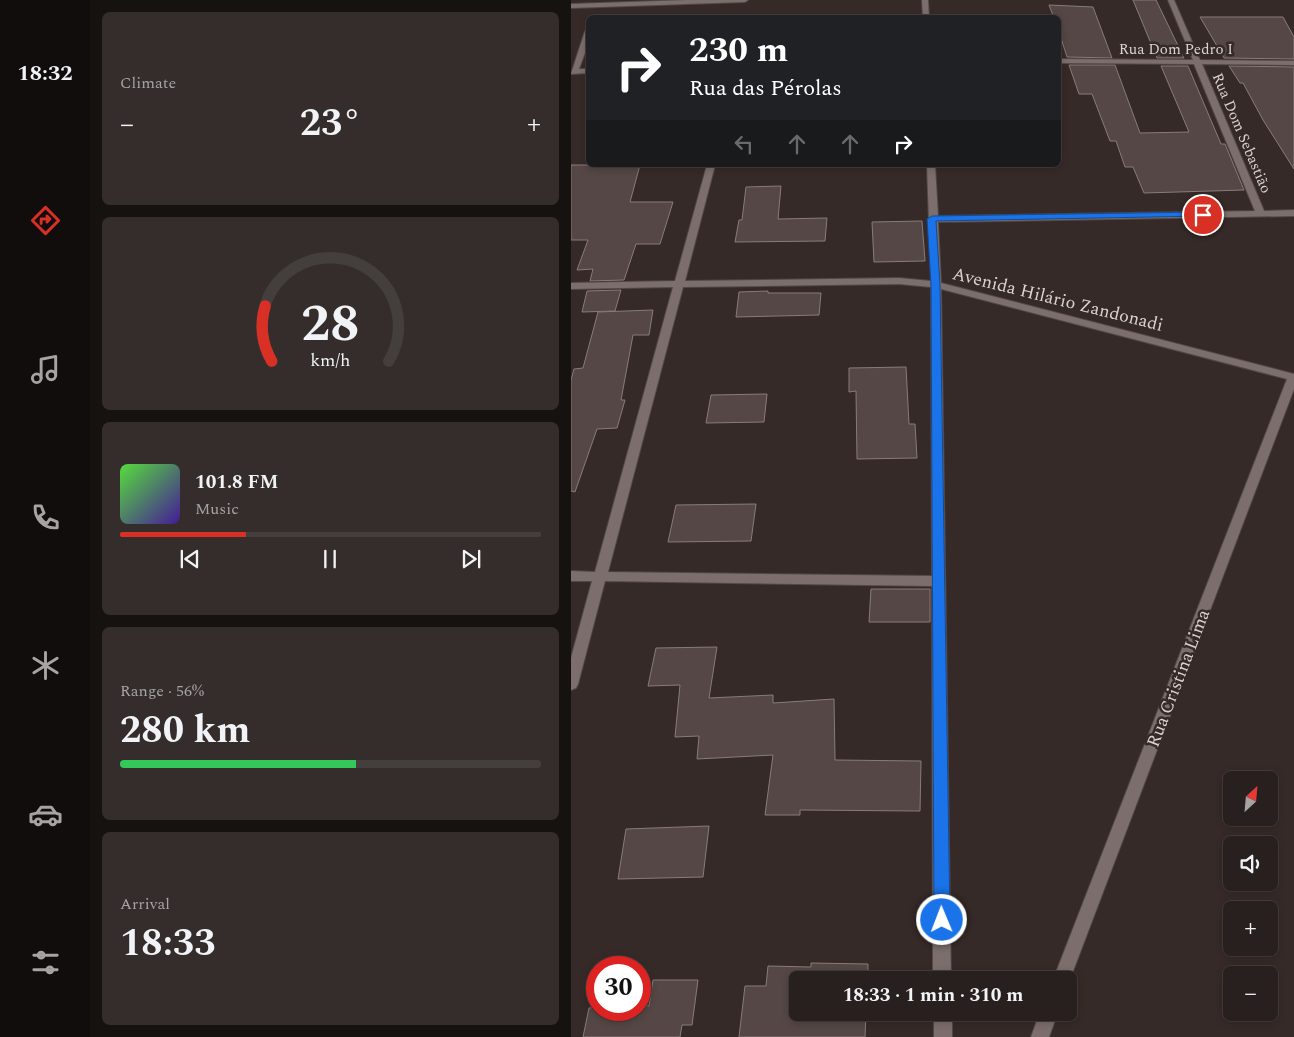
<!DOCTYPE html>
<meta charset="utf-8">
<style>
:root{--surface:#28201e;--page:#342d2b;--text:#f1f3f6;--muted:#a5a3a4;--line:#443e3c;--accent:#d93025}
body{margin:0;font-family:Spectral,serif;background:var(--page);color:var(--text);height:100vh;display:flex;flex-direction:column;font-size:19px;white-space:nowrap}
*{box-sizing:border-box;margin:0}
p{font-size:16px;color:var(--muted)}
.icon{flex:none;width:28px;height:28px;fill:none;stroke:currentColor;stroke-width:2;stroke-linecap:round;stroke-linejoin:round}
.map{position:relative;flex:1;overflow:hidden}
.panel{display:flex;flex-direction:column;gap:12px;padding:12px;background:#161210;width:481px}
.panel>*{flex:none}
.top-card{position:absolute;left:15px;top:15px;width:475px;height:152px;border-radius:8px;box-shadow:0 2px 8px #0003,0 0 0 1px var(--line);background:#202124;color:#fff;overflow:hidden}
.needle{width:32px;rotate:26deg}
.tools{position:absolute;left:652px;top:771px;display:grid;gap:10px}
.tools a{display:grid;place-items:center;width:55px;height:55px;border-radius:8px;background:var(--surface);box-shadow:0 2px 8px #0003,0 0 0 1px var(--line);font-size:25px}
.speed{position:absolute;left:15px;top:956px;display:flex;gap:10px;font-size:25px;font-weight:700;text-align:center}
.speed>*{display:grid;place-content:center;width:65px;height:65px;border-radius:50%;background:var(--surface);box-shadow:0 2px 8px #0003,0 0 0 1px var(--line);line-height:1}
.speed .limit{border:8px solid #d22;background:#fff;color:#111}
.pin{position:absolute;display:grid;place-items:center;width:42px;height:42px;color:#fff;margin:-21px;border:2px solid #fff;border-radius:50%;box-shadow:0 1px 5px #0007}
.me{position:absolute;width:55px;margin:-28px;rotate:359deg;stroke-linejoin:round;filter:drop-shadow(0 0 4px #0008)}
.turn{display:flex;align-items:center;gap:18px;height:105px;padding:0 20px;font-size:22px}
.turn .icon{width:65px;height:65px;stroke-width:2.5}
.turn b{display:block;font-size:35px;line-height:42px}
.lanes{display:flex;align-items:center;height:48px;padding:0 20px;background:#0003;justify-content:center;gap:25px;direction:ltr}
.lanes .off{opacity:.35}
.big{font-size:38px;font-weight:700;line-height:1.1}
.panel .card{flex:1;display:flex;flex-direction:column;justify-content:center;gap:8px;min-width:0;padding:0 18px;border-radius:8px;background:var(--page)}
.panel .dial{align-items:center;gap:0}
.dial svg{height:130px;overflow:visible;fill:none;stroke:var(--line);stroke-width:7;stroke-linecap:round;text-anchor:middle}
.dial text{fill:var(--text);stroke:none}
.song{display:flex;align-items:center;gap:15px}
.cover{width:60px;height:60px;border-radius:8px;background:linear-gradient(135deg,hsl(110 70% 55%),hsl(260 70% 35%))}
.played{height:5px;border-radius:2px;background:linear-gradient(90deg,var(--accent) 30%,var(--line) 30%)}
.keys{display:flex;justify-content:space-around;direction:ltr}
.heat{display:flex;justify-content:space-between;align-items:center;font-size:28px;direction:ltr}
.charge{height:8px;border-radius:4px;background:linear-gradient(90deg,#34c759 56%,var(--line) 0)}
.trip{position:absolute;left:218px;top:971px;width:288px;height:50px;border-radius:8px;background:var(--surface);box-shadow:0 2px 8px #0003,0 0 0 1px var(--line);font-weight:700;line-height:50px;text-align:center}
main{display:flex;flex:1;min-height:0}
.tabs{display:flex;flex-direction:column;width:90px;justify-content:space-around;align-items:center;background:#100d0c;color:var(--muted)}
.tabs .icon{width:35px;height:35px}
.tabs .selected{color:var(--accent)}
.tabs b{font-size:22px;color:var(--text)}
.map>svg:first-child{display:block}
.building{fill:#544745;stroke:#8a7b79}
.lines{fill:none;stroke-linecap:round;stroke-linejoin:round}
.street-casing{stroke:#524847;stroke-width:2}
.street{fill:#7c6e6c;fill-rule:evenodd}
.route{fill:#1a73e8;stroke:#114b97}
.labels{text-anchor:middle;stroke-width:5;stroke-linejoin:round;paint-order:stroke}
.far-street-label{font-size:15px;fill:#dad2d1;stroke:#362a28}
.street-label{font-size:18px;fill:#dad2d1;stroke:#362a28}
</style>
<main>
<nav class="tabs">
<b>18:32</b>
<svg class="icon selected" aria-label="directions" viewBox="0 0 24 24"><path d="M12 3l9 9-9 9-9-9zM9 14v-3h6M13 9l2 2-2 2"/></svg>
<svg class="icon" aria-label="music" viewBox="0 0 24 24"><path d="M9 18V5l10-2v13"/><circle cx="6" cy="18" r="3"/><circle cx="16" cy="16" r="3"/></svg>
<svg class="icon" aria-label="phone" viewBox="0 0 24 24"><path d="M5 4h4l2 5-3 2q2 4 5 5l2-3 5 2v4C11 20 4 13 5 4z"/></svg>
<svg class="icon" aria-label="climate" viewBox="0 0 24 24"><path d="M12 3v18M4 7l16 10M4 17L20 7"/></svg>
<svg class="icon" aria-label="car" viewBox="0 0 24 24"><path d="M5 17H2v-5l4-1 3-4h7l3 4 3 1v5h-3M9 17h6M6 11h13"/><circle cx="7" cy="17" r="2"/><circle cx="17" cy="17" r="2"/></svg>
<svg class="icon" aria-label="filters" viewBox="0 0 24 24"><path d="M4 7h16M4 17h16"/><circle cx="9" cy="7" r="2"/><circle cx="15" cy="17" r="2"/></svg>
</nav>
<section class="panel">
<div class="card"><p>Climate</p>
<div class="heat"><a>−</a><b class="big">23°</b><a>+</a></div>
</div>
<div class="card dial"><svg viewBox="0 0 100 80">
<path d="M14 69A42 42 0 1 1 86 69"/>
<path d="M14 69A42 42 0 0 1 10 35" stroke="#d93025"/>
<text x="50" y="56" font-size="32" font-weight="700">28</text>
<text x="50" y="72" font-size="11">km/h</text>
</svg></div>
<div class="card">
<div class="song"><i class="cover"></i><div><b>101.8 FM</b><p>Music</p></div></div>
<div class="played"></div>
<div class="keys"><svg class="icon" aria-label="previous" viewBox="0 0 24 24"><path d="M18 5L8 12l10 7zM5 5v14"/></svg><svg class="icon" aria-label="pause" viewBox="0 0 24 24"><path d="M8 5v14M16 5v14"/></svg><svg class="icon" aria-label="next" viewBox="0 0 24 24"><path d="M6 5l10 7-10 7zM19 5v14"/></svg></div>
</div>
<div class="card"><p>Range · 56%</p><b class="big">280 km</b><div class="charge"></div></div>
<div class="card"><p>Arrival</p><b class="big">18:33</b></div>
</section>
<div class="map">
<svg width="723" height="1037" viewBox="0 0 723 1037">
<rect width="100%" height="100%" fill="#362a28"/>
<g class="building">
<path d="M 562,0 L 585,0 L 613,58 L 586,58 Z"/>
<path d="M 478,5 L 522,7 L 541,58 L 496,57 L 488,32 L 488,18 L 483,18 Z"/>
<path d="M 629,17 L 712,17 L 723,37 L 723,59 L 653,58 Z"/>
<path d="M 498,65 L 544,65 L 569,133 L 618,132 L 590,66 L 617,66 L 650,144 L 654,144 L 673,190 L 573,193 L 562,167 L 554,167 L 545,141 L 539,141 L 521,94 L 508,94 Z"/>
<path d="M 658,66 L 723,67 L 723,169 L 692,120 L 672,83 L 669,83 Z"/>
<path d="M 0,165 L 69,165 L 59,202 L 102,202 L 89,244 L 65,244 L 53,280 L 19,281 L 22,269 L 6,270 L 17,240 L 0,240 Z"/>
<path d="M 210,186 L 207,219 L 256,218 L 254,241 L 164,242 L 168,220 L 171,220 L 175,187 Z"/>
<path d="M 351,221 L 354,261 L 303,262 L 301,222 Z"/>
<path d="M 50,290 L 44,311 L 11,312 L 16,291 Z"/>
<path d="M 197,291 L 197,293 L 250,293 L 248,315 L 165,317 L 168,292 Z"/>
<path d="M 82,310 L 78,335 L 62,335 L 50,400 L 54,400 L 46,428 L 26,429 L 4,492 L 0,491 L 0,380 L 3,369 L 12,368 L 27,312 Z"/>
<path d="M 335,367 L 338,424 L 344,424 L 346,458 L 286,459 L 285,391 L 278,392 L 278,368 Z"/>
<path d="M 196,394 L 193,422 L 135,423 L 140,395 Z"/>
<path d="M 185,504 L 180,541 L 97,542 L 105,505 Z"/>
<path d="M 300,589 L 359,589 L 359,622 L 298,622 Z"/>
<path d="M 146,647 L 138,698 L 202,695 L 202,703 L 263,699 L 264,760 L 350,761 L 349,811 L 229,810 L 229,815 L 194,815 L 202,755 L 126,759 L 128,736 L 104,737 L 109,685 L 77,686 L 85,648 Z"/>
<path d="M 138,826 L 132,877 L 47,879 L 55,829 Z"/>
<path d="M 240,963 L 297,964 L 297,980 L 226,980 L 226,1012 L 295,1012 L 294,1037 L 168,1037 L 174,986 L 195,986 L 197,966 L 240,967 Z"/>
<path d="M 82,980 L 127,980 L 121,1025 L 111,1025 L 109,1037 L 12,1037 L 18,1008 L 26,1007 L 26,1010 L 69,1010 L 69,1005 L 78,1006 Z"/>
</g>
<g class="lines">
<g class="street-casing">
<g id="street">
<path d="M 116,0 L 177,0 L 174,2 L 0,8 L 0,4 Z"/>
<path d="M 351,0 L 357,0 L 358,18 L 352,18 Z"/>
<path d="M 597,0 L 603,0 L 629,60 L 723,61 L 723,65 L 631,64 L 693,211 L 723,210 L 723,216 L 367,222 L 370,283 L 723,374 L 723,389 L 496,987 L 496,980 L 482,980 L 716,379 L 370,289 L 380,980 L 362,980 L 361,586 L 34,581 L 7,684 L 5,688 L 0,690 L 0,658 L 21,581 L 0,581 L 0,571 L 24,572 L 102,287 L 0,289 L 0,283 L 104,281 L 136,165 L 144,165 L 114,281 L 328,278 L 360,281 L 356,165 L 364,165 L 367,216 L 684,211 L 623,64 L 488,63 L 488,59 L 622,60 ZM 328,284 L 360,287 L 361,576 L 37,572 L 112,287 Z"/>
<path d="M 18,29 L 18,42 L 8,69 L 18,69 L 18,73 L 0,74 L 14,31 Z"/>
<rect x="363" y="1012" width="18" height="25"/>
<path d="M 469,1012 L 487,1012 L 478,1037 L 460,1037 Z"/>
</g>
</g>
<use href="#street" class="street"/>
</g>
<path class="route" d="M 632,212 L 635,213 L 635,216 L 365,221 L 369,285 L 379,920 L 376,925 L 371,927 L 365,925 L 363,920 L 360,285 L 356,219 L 361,216 Z"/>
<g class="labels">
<g class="far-street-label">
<text x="605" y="54">Rua Dom Pedro I</text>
<text transform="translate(671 133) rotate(67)" y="5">Rua Dom Sebastião</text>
</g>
<g class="street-label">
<text transform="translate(487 299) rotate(14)" y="6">Avenida Hilário Zandonadi</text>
<text transform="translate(607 678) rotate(-69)" y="6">Rua Cristina Lima</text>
</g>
</g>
</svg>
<div class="tools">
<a><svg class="needle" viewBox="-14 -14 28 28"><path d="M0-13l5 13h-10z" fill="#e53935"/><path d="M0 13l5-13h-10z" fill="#a5a3a4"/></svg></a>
<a><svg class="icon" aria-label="sound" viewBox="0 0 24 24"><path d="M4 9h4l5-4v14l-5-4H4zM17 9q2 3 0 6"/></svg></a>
<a>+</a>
<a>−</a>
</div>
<div class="speed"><div class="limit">30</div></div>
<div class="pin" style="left:632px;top:215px;background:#d93025"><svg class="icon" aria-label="arrive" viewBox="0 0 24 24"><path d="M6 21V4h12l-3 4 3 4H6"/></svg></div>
<svg class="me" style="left:371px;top:920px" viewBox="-20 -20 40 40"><circle r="17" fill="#1a73e8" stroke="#fff" stroke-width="3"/><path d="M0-11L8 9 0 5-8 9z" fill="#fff"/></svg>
<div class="trip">18:33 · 1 min · 310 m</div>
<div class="top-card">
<div class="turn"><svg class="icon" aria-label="right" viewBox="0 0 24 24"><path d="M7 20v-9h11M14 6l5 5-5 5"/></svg><div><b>230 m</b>Rua das Pérolas</div></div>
<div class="lanes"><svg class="icon off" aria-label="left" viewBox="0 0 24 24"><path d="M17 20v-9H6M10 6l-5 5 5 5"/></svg><svg class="icon off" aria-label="ahead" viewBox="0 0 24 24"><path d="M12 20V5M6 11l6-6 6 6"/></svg><svg class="icon off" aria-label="ahead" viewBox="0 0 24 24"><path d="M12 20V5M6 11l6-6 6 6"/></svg><svg class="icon" aria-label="right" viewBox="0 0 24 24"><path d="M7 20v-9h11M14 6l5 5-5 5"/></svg></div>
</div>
</div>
</main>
